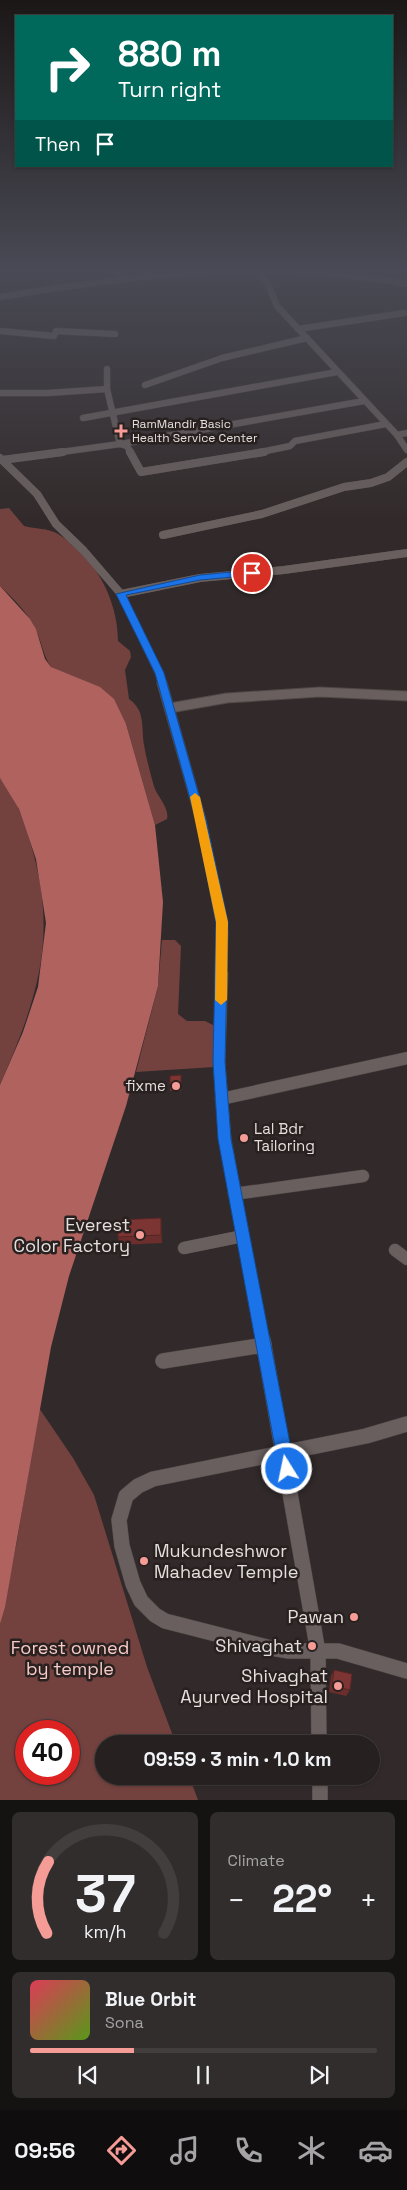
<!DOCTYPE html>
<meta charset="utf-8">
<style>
:root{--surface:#262020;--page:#322d2d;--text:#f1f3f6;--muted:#a4a3a5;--line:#423e3e;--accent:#f59c96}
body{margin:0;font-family:"Space Grotesk",sans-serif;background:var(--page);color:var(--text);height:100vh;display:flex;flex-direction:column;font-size:19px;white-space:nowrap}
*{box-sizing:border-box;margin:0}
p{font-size:16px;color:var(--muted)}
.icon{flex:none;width:28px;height:28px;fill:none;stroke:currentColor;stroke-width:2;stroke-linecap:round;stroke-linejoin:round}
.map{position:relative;height:1800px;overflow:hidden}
.panel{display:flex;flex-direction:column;gap:12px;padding:12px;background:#151212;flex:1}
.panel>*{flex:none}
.guide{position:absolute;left:15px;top:15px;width:378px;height:152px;border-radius:0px;box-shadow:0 1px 4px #0004,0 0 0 1px var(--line);background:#00695c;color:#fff;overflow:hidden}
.speed{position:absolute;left:15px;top:1720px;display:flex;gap:10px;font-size:25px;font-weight:700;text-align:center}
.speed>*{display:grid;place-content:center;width:65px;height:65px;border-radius:50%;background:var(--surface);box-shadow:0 1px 4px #0004,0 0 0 1px var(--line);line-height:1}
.speed .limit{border:8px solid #d22;background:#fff;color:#111}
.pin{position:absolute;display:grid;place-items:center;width:42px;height:42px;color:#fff;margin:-21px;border:2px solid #fff;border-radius:50%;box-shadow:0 1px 5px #0007}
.me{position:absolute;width:55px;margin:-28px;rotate:350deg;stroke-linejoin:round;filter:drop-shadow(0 0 4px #0008)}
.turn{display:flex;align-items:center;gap:18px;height:105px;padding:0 20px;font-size:22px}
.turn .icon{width:65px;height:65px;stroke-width:2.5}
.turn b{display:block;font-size:35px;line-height:42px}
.then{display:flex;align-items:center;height:48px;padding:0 20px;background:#0003;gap:10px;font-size:19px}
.big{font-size:38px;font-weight:600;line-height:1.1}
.panel .card{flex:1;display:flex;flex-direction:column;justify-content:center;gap:8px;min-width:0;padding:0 18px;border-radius:8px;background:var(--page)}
.panel .dial{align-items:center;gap:0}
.dial svg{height:130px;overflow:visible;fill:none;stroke:var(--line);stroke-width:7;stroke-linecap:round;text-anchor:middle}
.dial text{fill:var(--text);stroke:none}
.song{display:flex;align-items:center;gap:15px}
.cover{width:60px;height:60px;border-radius:8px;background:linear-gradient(135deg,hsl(350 70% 55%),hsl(90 70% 35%))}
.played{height:5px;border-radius:2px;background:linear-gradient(90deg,var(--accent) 30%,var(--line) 30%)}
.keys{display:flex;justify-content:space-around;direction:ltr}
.heat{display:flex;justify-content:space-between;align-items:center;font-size:28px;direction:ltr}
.panel .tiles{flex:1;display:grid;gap:12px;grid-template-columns:1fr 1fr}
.card:last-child{grid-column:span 2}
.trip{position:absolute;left:95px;top:1735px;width:285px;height:50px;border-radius:25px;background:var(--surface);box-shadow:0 1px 4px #0004,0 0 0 1px var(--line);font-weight:600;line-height:50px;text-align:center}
.menu{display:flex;height:80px;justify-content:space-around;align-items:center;background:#0f0d0d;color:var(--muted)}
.menu .icon{width:35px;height:35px}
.menu .selected{color:var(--accent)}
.menu b{font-size:22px;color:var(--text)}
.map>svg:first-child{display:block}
.green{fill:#73423f;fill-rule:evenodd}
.water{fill:#af625e}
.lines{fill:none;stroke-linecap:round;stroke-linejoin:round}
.minor-far4-casing{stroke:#4f4847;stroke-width:7}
.minor-far3-casing{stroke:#4f4847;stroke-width:8}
.minor-far2-casing{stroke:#4f4847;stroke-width:11}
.minor-far1-casing{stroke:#4f4847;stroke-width:13}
.minor-casing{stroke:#4f4847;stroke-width:16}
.minor-far4{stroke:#695f5e;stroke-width:6}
.minor-far3{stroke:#695f5e;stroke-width:8}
.minor-far2{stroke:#695f5e;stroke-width:9}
.minor-far1{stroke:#695f5e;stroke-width:12}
.minor{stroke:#695f5e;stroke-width:15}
.wall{fill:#6b2e2c}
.building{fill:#7c3533;stroke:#572524}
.route{fill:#1a73e8;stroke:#114b97}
.slow{fill:#f59e0b}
.poi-dot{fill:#f59c96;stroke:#282120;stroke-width:2}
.labels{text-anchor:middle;stroke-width:5;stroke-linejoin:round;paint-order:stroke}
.far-poi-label{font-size:12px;fill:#e4dfde;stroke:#282120;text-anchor:start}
.poi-label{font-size:15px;fill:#e4dfde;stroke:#282120;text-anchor:end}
.near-poi-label{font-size:18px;fill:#e4dfde;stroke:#282120;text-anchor:end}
.near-park-label{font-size:18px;fill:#f8cac6;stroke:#282120}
</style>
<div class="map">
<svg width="407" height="1800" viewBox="0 0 407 1800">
<rect width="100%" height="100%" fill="#322a2a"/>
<g class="green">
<path d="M 9,508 L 24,526 C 35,529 48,528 58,534 C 95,556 118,600 118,641 L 130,651 L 131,657 L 125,670 L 129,699 C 146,711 141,727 144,745 C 146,758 150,771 153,783 C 155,795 170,807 167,819 L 155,825 L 126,724 L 51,667 C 43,655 42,643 36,630 C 29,614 13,598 0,586 L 0,509 Z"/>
<path d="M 0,778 C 14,790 21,815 27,832 C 60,932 40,992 0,1085 Z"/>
<path d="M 162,940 L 175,940 L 181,946 L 178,1014 L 187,1021 L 205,1021 L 215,1026 L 214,1067 L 136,1072 L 158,986 Z"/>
<path d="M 39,1408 L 73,1458 L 94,1495 L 147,1667 L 176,1744 L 104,1744 L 104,1776 L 189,1776 L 198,1800 L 0,1800 L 0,1624 L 17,1541 ZM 26,1731 L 69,1731 L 69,1774 L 26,1774 Z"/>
</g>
<path class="water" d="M 0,586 L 30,619 L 36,629 L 45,659 L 51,667 L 100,687 L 114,699 L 126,724 L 155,825 L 163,902 L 158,986 L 126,1106 L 69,1276 L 51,1347 L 5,1607 L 0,1624 L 0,1085 L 23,1032 L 38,987 L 46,923 L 36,859 L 19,809 L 0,778 Z"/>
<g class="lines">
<g class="minor-far4-casing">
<g id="minor-far4">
<path d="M 110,268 L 124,279"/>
<path d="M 253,270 L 267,282 L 277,306 L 397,435 L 407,450"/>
<path d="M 0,297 C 140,274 266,258 407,284"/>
<path d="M 298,329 L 404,313"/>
<path d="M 0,331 L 54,336 L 56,331 L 115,334"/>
<path d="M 145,385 L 222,358 L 307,338"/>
<path d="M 0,393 L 48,393 L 107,389 L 107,369"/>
<path d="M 83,418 L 337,372"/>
<path d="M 397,435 L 407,433"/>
<path d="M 120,444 L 127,446 L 131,453"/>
<path d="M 121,444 L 364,401"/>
<path d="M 54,453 L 120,444 L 107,389"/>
<path d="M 256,453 L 290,446 L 295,441 L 386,424"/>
</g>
</g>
<g class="minor-far3-casing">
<g id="minor-far3">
<path d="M 130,452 L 141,472 L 264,452"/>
<path d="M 0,458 L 37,494 L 56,524 L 84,551 L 121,594 L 159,673 L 162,684"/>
<path d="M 2,460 L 63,452"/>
<path d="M 163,535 L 262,514 L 344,487 L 371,483 L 388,477 L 407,462"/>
<path d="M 121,594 L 200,578 L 284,570 L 407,553"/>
</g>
</g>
<g class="minor-far2-casing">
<g id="minor-far2">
<path d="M 162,683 L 201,820 L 223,932 L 222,975"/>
<path d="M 170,708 L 227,698 L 320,692 L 407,696"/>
</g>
</g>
<g class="minor-far1-casing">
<g id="minor-far1">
<path d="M 222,974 L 219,1062 L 225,1139 L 263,1341"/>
<path d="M 221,1099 L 407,1058"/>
<path d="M 234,1194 L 363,1176"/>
<path d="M 184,1248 L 243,1236"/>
<path d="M 395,1250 L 407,1259"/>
</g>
</g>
<g class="minor-casing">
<g id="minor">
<path d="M 263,1340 L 318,1652 L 319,1744"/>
<path d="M 163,1361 L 264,1345"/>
<path d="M 407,1424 L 366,1436 L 153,1479 L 138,1486 L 126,1496 L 119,1520 L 122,1546 L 133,1584 L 141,1601 L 155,1615 L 165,1621 L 271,1648 L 289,1651 L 338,1651 L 407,1671"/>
<path d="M 320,1776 L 320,1800"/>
</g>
</g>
<use href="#minor-far4" class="minor-far4"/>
<use href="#minor-far3" class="minor-far3"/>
<use href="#minor-far2" class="minor-far2"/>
<use href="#minor-far1" class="minor-far1"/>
<use href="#minor" class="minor"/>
</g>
<g class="wall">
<path d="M 181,1075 L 181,1091 L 170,1091 L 170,1076 Z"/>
<path d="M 161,1218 L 162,1243 L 119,1245 L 118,1237 Z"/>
<path d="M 334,1670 L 350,1690 L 346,1696 L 329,1692 L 331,1676 Z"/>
</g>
<g class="building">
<path d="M 181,1075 L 181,1085 L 170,1085 L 170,1076 Z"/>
<path d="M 161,1218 L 161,1235 L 118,1237 L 118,1220 Z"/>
<path d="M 334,1670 L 352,1674 L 350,1690 L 332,1686 Z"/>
</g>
<linearGradient id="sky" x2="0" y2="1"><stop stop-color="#1c1717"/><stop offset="0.52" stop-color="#494a55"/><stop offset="1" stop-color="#494a55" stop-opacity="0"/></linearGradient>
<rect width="407" height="520" fill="url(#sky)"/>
<path class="route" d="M 252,570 L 255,571 L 255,575 L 200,580 L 126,595 L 164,673 L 206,820 L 228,922 L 225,1062 L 231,1139 L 295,1469 L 293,1475 L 287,1477 L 282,1475 L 279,1469 L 218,1139 L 213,1062 L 216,922 L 196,820 L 155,673 L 116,594 L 200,575 Z"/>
<path class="slow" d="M 195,793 L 200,797 L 228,922 L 227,1000 L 221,1005 L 215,1000 L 216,922 L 190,797 Z"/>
<g class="poi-dot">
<path d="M118.5 423.5h5v5h5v5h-5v5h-5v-5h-5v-5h5z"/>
<circle cx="176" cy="1086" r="5"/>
<circle cx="244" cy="1138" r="5"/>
<circle cx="140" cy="1235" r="5"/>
<circle cx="144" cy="1561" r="5"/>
<circle cx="354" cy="1617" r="5"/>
<circle cx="312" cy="1646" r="5"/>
<circle cx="338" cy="1686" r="5"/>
</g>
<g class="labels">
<g class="far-poi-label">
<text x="132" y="428">RamMandir Basic<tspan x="132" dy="14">Health Service Center</tspan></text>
</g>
<g class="poi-label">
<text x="166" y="1091">fixme</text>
<text x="254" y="1134" text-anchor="start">Lal Bdr<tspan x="254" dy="17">Tailoring</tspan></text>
</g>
<g class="near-poi-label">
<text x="130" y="1231">Everest<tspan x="130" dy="21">Color Factory</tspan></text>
<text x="154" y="1557" text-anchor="start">Mukundeshwor<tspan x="154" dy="21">Mahadev Temple</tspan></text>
<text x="344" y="1623">Pawan</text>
<text x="302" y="1652">Shivaghat</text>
<text x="328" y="1682">Shivaghat<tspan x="328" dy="21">Ayurved Hospital</tspan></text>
</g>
<g class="near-park-label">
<text x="70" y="1654">Forest owned<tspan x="70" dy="21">by temple</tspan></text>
</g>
</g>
</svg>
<div class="speed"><div class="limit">40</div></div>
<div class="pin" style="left:252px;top:573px;background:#d93025"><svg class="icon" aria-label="arrive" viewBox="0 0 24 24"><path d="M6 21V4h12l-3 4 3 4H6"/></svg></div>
<svg class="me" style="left:287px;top:1469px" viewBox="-20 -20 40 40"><circle r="17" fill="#1a73e8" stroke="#fff" stroke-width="3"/><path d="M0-11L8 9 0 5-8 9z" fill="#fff"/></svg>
<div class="trip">09:59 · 3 min · 1.0 km</div>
<div class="guide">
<div class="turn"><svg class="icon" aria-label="right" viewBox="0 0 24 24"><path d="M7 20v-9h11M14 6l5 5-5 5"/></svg><div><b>880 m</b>Turn right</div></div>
<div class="then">Then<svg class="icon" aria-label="arrive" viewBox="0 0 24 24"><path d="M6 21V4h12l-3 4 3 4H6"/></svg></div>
</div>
</div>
<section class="panel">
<div class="tiles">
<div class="card dial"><svg viewBox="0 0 100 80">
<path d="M14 69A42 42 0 1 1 86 69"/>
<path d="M14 69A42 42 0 0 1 15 25" stroke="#f59c96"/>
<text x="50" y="56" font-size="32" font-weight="700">37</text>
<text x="50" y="72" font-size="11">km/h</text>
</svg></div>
<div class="card"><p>Climate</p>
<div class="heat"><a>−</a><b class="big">22°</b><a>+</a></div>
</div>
<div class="card">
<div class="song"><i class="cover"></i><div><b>Blue Orbit</b><p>Sona</p></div></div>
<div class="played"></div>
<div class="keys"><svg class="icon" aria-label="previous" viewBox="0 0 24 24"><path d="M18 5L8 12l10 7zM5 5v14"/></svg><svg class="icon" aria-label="pause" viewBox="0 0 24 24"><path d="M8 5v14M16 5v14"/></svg><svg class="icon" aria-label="next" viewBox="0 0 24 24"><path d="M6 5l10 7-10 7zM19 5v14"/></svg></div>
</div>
</div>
</section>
<nav class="menu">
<b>09:56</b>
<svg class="icon selected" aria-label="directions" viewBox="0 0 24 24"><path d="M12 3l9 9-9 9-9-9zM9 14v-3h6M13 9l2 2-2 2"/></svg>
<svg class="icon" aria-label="music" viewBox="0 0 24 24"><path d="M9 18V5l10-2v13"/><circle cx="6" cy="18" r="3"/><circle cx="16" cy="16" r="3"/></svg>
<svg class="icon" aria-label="phone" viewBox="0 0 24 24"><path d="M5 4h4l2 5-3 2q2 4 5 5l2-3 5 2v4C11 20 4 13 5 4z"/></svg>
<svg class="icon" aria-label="climate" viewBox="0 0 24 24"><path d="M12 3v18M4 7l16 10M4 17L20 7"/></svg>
<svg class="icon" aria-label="car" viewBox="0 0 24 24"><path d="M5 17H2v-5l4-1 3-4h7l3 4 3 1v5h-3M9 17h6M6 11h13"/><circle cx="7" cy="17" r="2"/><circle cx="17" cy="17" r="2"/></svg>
</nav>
